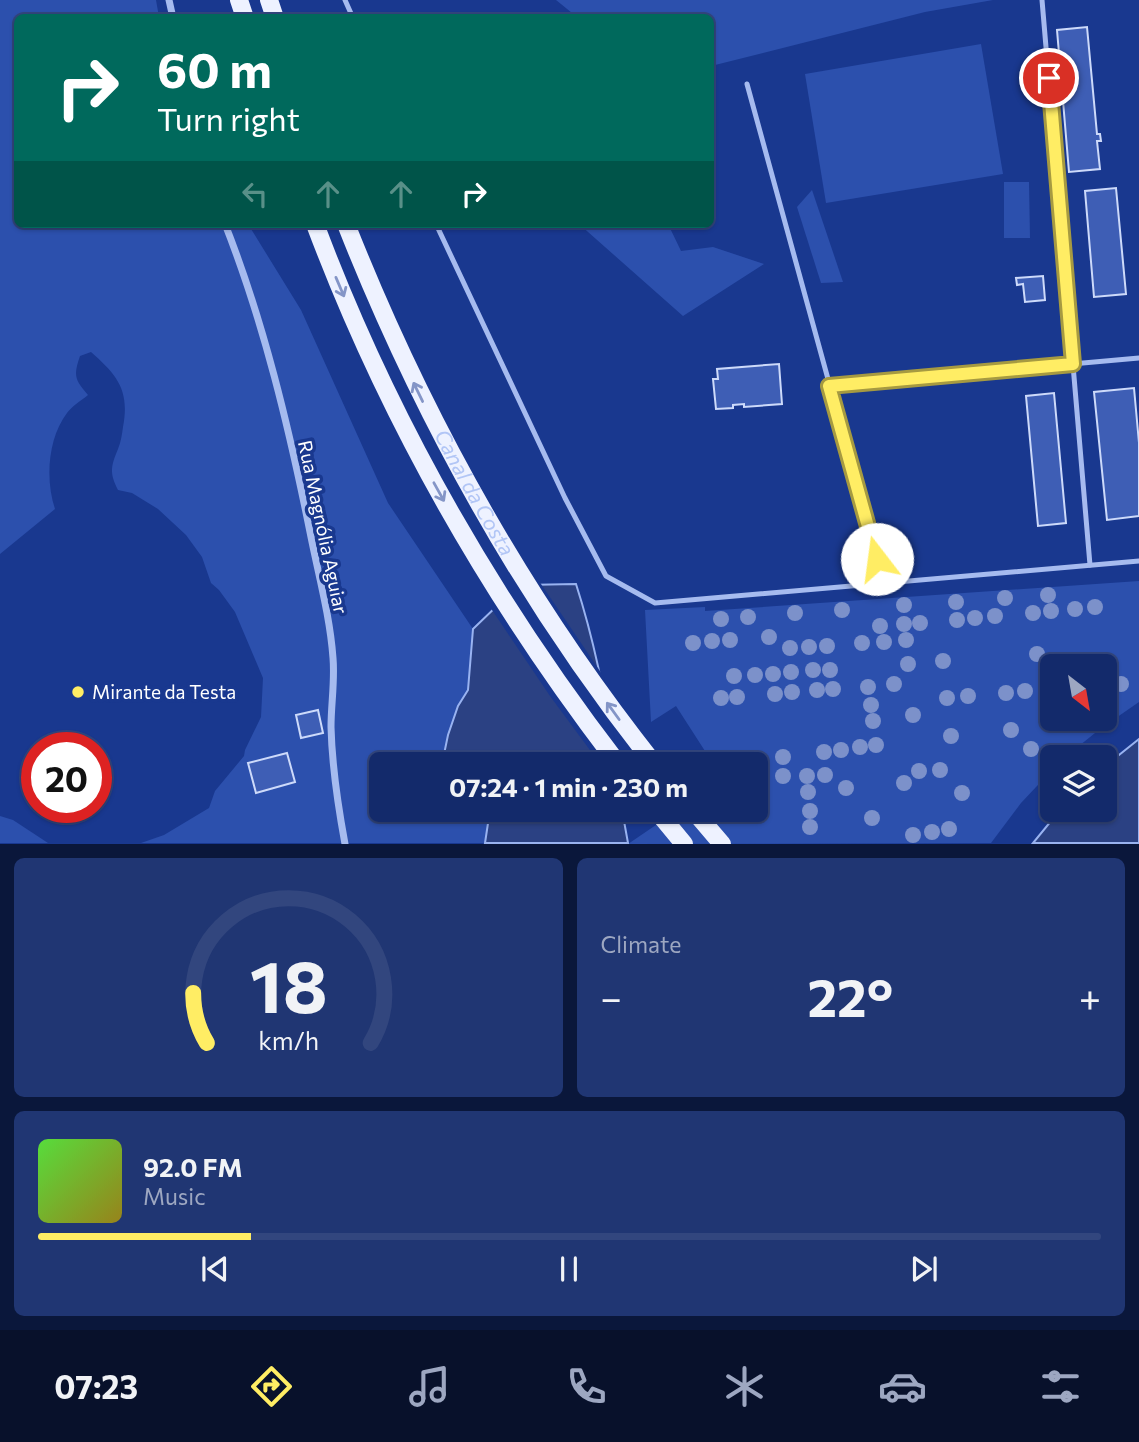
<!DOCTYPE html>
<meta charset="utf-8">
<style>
:root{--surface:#132a6b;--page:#203673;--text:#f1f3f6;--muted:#9da7c1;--line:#32467e;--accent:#ffed64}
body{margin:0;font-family:Commissioner,sans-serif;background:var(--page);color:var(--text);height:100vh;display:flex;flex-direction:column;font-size:26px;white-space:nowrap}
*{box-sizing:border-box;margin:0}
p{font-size:23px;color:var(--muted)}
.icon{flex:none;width:38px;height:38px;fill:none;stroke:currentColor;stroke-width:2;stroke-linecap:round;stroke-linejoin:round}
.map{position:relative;height:844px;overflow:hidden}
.side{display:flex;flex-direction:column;gap:14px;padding:14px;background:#0a173b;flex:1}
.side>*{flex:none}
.guide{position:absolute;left:14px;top:14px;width:700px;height:214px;border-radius:10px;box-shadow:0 2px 5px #0004,0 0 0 2px var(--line);background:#00695c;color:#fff;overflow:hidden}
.needle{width:46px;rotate:149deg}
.tools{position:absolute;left:1040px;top:654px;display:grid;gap:14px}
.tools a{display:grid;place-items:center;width:77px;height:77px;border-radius:10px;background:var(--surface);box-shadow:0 2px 5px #0004,0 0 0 2px var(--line);font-size:35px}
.speed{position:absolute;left:21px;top:732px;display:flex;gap:14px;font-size:35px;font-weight:700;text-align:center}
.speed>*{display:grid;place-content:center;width:91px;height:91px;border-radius:50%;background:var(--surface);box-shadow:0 2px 5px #0004,0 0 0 2px var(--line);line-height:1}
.speed .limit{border:10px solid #d22;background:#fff;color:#111}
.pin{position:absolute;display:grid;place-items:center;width:60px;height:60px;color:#fff;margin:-30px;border:4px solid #fff;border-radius:50%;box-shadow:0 2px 7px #0007}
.me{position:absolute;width:77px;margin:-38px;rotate:345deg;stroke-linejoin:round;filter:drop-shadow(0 0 5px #0008)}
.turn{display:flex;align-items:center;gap:24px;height:147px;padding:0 28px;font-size:32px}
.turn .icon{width:91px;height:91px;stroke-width:2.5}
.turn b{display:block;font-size:49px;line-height:60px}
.lanes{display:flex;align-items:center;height:66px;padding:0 28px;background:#0003;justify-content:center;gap:35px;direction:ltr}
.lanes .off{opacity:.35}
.big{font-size:52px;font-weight:700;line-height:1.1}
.side .tile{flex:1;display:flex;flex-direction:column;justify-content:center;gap:10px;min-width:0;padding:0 24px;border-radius:10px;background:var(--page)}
.side .dial{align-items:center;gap:0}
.dial svg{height:182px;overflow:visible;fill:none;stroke:var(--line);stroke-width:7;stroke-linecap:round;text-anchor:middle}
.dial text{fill:var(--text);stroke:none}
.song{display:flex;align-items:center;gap:21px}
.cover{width:84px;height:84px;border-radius:10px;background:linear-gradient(135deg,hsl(110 70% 55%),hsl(50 70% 35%))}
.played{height:7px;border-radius:4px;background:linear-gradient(90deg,var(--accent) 20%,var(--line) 20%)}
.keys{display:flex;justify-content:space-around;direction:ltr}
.heat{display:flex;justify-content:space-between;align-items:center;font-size:38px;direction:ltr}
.side .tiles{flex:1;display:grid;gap:14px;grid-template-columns:1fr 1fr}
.tile:last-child{grid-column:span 2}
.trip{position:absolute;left:369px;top:752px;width:399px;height:70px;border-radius:10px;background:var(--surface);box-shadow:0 2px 5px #0004,0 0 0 2px var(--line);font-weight:700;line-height:70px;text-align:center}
.dock{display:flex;height:112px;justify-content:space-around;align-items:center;background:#08112b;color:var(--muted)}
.dock .icon{width:49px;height:49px}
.dock .on{color:var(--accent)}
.dock b{font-size:32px;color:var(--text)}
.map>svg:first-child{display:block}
.green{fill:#2c50ad;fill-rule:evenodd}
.water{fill:#2b4183;stroke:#99b3f1;stroke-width:2}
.pier{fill:#19388f}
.building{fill:#3e5eb5;stroke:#cddafa;stroke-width:2}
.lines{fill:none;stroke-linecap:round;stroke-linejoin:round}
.lane{stroke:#a6bbef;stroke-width:5}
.street{stroke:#a6bbef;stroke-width:7}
.primary{stroke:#eef2ff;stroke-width:18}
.tree{fill:#7c91ca}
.oneway{stroke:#8495c7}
.route-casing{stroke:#a69a41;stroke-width:18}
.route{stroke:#ffed64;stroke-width:12}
.poi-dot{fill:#ffed64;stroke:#19388f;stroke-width:2.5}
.labels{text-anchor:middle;stroke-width:7;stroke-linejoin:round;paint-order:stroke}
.street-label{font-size:19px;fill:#fff;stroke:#19388f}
.poi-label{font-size:19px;fill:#fff;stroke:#19388f;text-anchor:start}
.water-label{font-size:21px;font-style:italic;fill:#b2c6f6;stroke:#19388f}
</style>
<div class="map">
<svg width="1139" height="844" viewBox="0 0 1139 844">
<rect width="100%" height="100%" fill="#19388f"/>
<g class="green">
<path d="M 0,0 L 156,0 L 159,17 L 18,18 L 18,224 L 248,224 L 301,310 L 388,503 L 473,629 L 468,690 L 458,706 L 448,735 L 442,765 L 382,765 L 382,810 L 490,810 L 485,843 L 141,843 L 164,835 L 209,808 L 215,791 L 244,756 L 245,750 L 261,717 L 263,678 L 235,612 L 219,590 L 211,583 L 202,557 L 186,535 L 158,509 L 132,493 L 118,490 C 109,473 111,466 118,449 C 121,442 122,434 123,427 C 130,390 117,375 91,352 L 80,356 C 73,376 75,380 88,395 C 82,400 72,406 67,413 C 48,438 45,479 55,509 L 0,554 Z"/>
<path d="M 556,0 L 993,0 L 925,12 L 715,65 L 711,65 L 710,18 L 577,17 Z"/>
<path d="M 981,44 L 1003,174 L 826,203 L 805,74 Z"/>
<path d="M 1004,182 L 1029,182 L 1030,238 L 1004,238 Z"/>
<path d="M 812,190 L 843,282 L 821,283 L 797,207 Z"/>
<path d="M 579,224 L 668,224 L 681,251 L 713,247 L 764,264 L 683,316 Z"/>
<path d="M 1139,581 L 1139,702 L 1100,729 L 1064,758 L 1052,758 L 1052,770 L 1021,803 L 991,843 L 628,844 L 678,810 L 756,810 L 756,765 L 714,765 L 676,706 L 651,722 L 645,610 L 705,607 L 705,611 ZM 1052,667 L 1104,667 L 1104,719 L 1052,719 Z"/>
<path d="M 0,816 L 13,820 L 48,843 L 0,843 Z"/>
</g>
<g class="water">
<path d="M 576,584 C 595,643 607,704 616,765 L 442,764 L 448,735 L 458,706 L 468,690 L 473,629 L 501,602 L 523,585 Z"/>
<path d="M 1139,739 L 1139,843 L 1033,843 L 1060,810 L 1104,810 L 1104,767 Z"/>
<path d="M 490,810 L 622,810 L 628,843 L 485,843 Z"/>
</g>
<path class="pier" d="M 539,581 L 604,677 L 619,765 L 601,765 L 550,696 L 490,607 L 522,582 Z"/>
<g class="building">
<path d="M 1087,27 L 1097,134 L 1100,134 L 1101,141 L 1097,141 L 1100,169 L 1069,172 L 1057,30 Z"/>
<path d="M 1116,188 L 1126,294 L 1094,297 L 1085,191 Z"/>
<path d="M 1043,276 L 1045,300 L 1025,302 L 1023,284 L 1017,285 L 1016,278 Z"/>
<path d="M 779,364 L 782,404 L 744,407 L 744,404 L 733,405 L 733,408 L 716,409 L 713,379 L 718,379 L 717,369 Z"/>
<path d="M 1134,388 L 1139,443 L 1139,516 L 1107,520 L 1094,392 Z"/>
<path d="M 1054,393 L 1066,523 L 1038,526 L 1026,396 Z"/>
<path d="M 318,710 L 323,733 L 301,738 L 296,715 Z"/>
<path d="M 287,753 L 295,782 L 256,793 L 248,763 Z"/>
</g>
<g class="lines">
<g class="lane">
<path d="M 345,0 L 353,18"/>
<path d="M 1042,0 L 1090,565"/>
<path d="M 747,84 L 884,583"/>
<path d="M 436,224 L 565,498 L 606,576 L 655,603 L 1139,561"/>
<path d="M 829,386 L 1139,358"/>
</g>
<g class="street">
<path d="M 169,0 L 173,18"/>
<path d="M 225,224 C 264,323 289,428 310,532 C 318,573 330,616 333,658 C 335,681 331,704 331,727 C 332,766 338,806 345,844"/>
</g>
<g class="primary">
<path d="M 239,0 L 245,18"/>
<path d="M 269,0 L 275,18"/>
<path d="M 315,224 C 388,419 492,600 619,765"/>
<path id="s1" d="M 346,224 C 423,419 524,600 655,765"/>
<path d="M 656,810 L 684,844"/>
<path d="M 693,810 L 722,844"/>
</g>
</g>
<g class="tree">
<circle cx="1048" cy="595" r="8"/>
<circle cx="1005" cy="598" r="8"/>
<circle cx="956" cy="602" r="8"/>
<circle cx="904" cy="605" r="8"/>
<circle cx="1095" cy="607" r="8"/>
<circle cx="1075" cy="609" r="8"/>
<circle cx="842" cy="610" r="8"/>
<circle cx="1051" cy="611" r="8"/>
<circle cx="795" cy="613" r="8"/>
<circle cx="1033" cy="613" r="8"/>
<circle cx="995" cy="616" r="8"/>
<circle cx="748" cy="617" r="8"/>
<circle cx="975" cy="618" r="8"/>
<circle cx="721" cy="619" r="8"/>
<circle cx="957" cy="620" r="8"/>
<circle cx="920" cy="623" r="8"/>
<circle cx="904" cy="624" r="8"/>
<circle cx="880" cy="626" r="8"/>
<circle cx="769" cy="637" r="8"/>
<circle cx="730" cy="640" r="8"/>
<circle cx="906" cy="640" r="8"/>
<circle cx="712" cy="641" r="8"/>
<circle cx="884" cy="642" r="8"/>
<circle cx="693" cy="643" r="8"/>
<circle cx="862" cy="643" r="8"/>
<circle cx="827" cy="646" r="8"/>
<circle cx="809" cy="647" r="8"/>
<circle cx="790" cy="648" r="8"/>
<circle cx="1037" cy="654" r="8"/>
<circle cx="943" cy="661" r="8"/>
<circle cx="908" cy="664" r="8"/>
<circle cx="813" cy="670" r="8"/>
<circle cx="830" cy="670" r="8"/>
<circle cx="791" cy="672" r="8"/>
<circle cx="773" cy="674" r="8"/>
<circle cx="755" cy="675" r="8"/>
<circle cx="734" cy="676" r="8"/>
<circle cx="894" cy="684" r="8"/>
<circle cx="1121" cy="684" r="8"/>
<circle cx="868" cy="687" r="8"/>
<circle cx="833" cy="689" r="8"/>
<circle cx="817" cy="690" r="8"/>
<circle cx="1025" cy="691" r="8"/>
<circle cx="792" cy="692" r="8"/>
<circle cx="1006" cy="693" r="8"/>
<circle cx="775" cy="694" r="8"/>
<circle cx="968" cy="696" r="8"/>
<circle cx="737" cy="697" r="8"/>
<circle cx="721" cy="698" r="8"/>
<circle cx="947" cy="698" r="8"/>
<circle cx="871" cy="705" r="8"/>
<circle cx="913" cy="715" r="8"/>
<circle cx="873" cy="721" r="8"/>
<circle cx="1011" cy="730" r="8"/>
<circle cx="951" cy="736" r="8"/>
<circle cx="876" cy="745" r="8"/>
<circle cx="860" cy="747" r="8"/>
<circle cx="1031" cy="749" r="8"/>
<circle cx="841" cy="750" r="8"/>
<circle cx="824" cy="752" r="8"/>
<circle cx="783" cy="757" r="8"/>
<circle cx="940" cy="770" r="8"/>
<circle cx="919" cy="771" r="8"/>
<circle cx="825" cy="775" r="8"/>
<circle cx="783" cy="776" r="8"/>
<circle cx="807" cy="776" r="8"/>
<circle cx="904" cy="783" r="8"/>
<circle cx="846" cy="788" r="8"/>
<circle cx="808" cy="792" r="8"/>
<circle cx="962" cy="793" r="8"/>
<circle cx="810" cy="811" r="8"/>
<circle cx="872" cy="818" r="8"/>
<circle cx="810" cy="827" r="8"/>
<circle cx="949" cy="829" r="8"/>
<circle cx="932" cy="832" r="8"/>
<circle cx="913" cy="835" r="8"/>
</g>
<defs><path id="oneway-shaft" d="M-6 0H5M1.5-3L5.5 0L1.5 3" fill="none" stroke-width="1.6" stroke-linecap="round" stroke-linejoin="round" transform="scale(1.75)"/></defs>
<g class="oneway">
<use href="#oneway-shaft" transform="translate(340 287) rotate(67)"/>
<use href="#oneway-shaft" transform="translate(418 392) rotate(-116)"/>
<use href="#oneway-shaft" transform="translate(439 492) rotate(61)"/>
<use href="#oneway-shaft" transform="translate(613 711) rotate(-126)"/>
</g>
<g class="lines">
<g class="route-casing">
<path id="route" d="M 877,559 L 829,386 L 1073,364 L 1049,78"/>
</g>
<use href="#route" class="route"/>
</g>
<circle class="poi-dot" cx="78" cy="692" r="7"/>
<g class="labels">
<g class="street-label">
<text transform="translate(323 527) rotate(78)" y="7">Rua Magnólia Aguiar</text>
</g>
<g class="poi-label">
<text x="92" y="699">Mirante da Testa</text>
</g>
<g class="water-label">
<text dy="7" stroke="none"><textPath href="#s1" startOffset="298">Canal da Costa</textPath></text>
</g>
</g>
</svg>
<div class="tools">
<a><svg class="needle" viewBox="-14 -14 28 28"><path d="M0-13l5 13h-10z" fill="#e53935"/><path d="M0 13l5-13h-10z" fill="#9da7c1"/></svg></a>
<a><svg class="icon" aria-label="layers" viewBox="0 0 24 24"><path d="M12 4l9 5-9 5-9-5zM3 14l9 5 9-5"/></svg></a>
</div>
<div class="speed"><div class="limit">20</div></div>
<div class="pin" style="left:1049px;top:78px;background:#d93025"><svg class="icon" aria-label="arrive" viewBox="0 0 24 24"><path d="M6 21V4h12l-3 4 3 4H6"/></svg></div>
<svg class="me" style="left:877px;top:559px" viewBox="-20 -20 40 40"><circle r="19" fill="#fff"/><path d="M0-13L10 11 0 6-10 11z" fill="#ffed64"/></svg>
<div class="trip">07:24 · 1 min · 230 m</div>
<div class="guide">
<div class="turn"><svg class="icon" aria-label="right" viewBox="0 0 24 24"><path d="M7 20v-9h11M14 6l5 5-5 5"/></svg><div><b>60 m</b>Turn right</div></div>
<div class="lanes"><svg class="icon off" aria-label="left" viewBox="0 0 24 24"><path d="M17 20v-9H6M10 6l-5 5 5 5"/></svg><svg class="icon off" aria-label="ahead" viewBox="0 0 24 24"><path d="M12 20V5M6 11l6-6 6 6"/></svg><svg class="icon off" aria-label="ahead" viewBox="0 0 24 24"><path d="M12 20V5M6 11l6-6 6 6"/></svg><svg class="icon" aria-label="right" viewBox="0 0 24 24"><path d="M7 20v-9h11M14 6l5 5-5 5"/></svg></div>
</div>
</div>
<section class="side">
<div class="tiles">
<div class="tile dial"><svg viewBox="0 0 100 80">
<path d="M14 69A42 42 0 1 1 86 69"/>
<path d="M14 69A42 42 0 0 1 8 47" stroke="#ffed64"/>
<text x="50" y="56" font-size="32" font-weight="700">18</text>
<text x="50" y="72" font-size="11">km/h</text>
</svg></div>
<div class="tile"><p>Climate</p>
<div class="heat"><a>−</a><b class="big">22°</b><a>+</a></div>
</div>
<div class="tile">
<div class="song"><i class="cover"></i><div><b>92.0 FM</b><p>Music</p></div></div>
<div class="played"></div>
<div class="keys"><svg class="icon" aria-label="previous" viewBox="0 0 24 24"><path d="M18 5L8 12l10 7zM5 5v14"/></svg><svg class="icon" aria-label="pause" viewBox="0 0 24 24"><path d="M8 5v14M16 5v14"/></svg><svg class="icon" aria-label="next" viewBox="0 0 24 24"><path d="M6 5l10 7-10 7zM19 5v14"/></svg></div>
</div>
</div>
</section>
<nav class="dock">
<b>07:23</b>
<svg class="icon on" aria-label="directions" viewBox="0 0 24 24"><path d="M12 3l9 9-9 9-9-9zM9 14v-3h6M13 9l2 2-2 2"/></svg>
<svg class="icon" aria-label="music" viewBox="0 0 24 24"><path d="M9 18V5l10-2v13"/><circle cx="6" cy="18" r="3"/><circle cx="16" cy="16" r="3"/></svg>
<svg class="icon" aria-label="phone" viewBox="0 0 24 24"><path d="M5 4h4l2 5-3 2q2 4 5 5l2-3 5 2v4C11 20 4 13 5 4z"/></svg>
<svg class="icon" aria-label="climate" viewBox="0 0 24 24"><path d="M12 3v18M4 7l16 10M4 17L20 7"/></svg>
<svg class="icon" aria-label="car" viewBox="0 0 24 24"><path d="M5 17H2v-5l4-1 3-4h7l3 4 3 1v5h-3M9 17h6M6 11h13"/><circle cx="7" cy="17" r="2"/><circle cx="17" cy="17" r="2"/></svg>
<svg class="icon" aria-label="filters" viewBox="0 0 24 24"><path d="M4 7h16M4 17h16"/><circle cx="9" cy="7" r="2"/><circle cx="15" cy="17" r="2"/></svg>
</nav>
